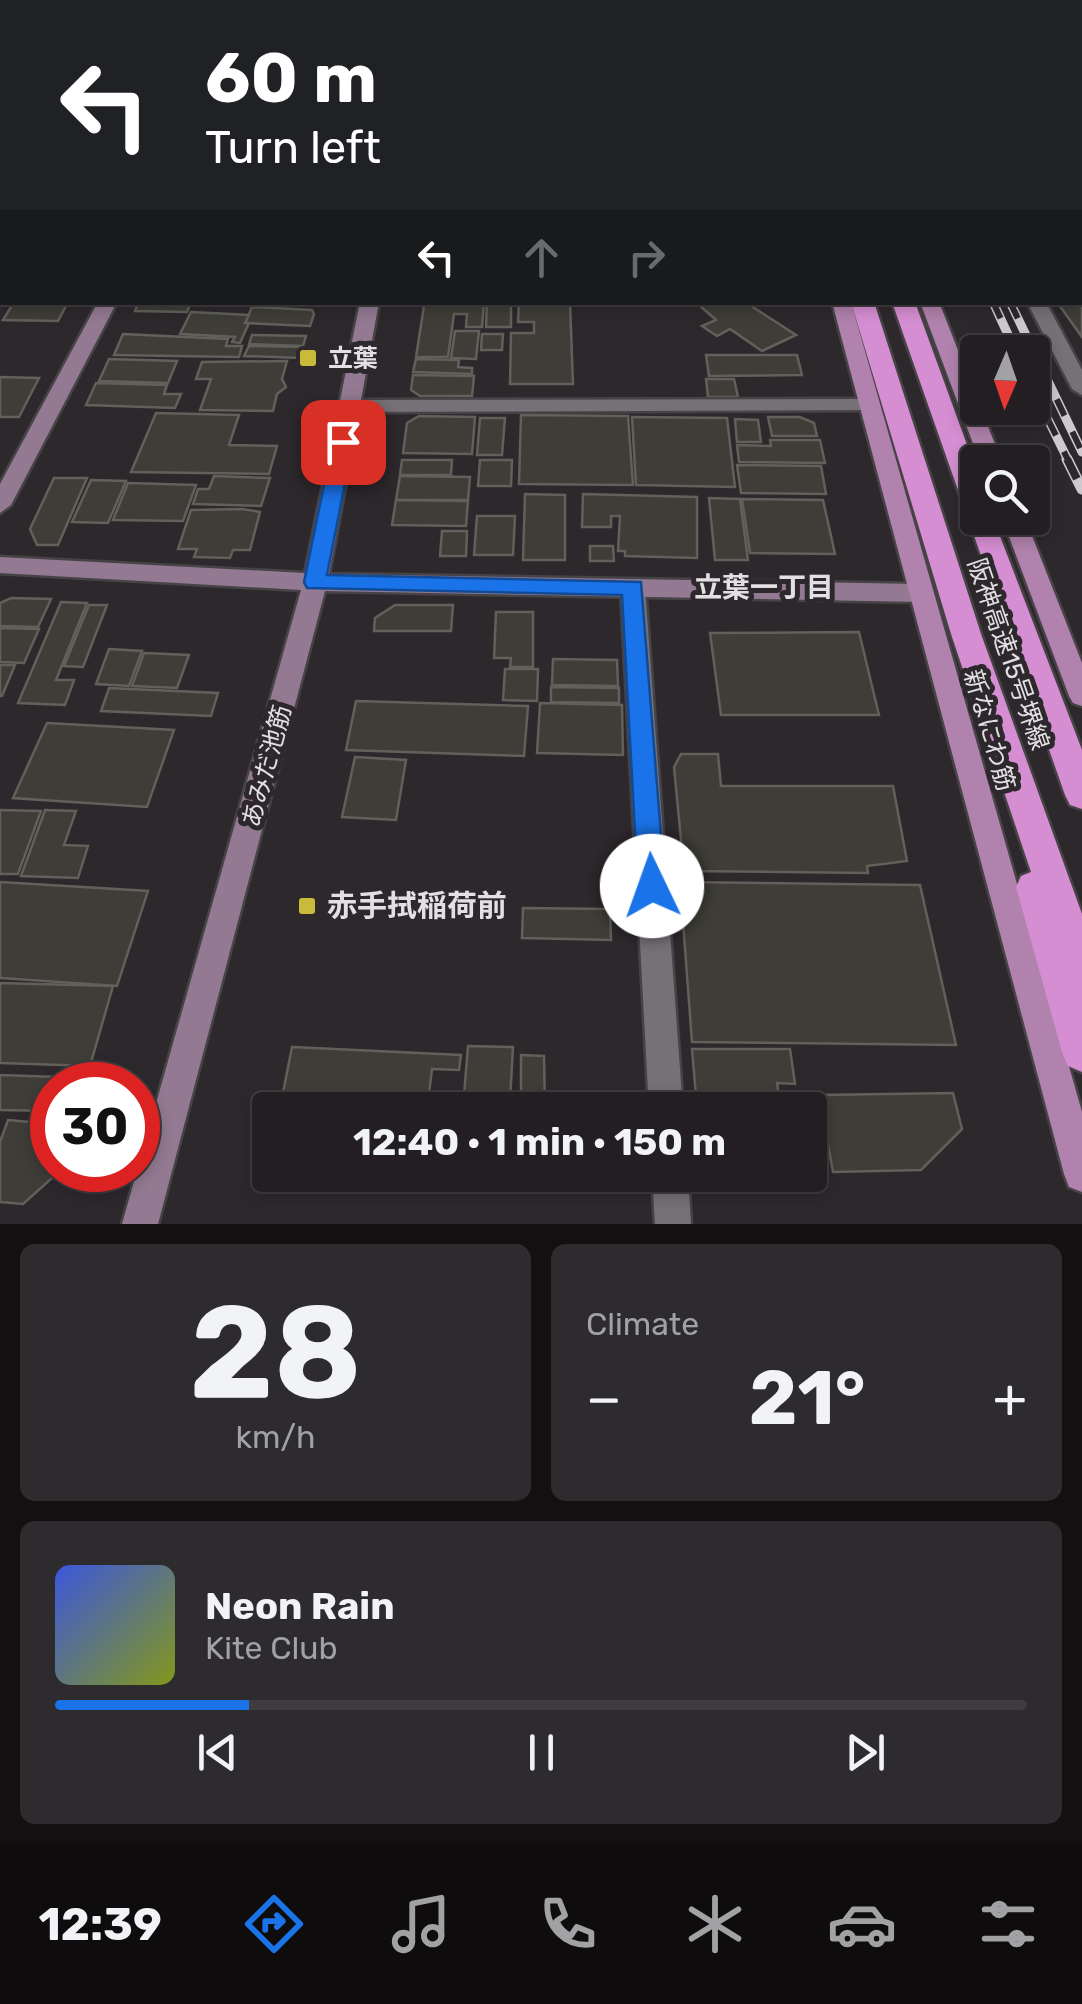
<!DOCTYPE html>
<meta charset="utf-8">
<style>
:root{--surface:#221e21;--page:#2e2b2e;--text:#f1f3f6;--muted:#a2a2a5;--line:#3f3c3f;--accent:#1a73e8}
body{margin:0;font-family:Rubik,"Noto Sans JP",sans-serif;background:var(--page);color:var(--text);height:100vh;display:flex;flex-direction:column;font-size:38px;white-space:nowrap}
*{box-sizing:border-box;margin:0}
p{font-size:32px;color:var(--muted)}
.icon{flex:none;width:55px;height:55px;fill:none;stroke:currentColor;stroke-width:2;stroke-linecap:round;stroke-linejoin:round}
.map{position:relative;height:1224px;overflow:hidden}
.side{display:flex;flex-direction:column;gap:20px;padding:20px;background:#131012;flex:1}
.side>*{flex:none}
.hud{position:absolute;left:0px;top:0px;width:1082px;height:305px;box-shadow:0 5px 15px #0003,0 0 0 2px var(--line);background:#202124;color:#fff;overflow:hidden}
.needle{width:65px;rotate:182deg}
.buttons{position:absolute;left:960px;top:335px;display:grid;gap:20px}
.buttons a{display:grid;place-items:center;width:90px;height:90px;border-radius:10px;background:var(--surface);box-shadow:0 5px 15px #0003,0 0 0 2px var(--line);font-size:50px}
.speed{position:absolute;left:30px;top:1062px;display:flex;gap:20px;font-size:50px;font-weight:700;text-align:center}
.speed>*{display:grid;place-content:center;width:130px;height:130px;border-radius:50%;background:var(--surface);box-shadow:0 5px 15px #0003,0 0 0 2px var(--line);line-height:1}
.speed .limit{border:15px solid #d22;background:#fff;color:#111}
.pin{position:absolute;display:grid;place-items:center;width:85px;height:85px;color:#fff;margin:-42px;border-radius:20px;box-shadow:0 5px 15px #0006}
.me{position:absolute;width:110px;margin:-55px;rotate:357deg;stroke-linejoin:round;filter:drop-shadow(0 0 8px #0008)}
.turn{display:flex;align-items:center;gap:35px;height:210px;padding:0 40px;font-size:45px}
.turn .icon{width:130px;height:130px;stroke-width:2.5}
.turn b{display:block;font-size:70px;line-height:85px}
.lanes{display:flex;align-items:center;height:95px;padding:0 40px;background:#0003;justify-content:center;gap:50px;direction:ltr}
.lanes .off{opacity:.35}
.big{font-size:75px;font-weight:700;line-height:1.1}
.side .widget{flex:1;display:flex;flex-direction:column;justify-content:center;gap:15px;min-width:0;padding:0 35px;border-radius:15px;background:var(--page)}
.side .dial{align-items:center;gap:0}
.dial b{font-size:130px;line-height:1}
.song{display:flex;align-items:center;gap:30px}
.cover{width:120px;height:120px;border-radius:15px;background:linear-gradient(135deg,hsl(230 70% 55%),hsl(70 70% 35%))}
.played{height:10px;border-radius:5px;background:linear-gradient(90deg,var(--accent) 20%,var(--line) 20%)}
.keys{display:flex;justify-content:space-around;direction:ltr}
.heat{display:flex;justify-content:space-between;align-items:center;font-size:55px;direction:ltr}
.side .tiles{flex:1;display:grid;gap:20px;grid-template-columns:1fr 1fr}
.widget:last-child{grid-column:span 2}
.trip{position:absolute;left:252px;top:1092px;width:575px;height:100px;border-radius:10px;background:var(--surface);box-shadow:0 5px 15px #0003,0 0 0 2px var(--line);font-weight:700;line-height:100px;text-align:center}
.menu{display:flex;height:160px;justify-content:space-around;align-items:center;background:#0e0c0d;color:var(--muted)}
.menu .icon{width:70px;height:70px}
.menu .current{color:var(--accent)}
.menu b{font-size:45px;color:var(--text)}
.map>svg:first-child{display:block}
.building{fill:#3e3d37;stroke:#61605a;stroke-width:2.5}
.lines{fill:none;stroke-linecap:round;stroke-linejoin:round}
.street-casing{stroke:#464346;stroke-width:5}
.secondary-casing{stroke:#464346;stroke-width:5}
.primary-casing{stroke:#464346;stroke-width:5}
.highway-casing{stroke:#464346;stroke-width:5}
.street{fill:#767176;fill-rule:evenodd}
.secondary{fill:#937a92;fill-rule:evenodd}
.primary{fill:#b082ad;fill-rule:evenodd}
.highway{fill:#d68ed2;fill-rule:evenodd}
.rail-far2-casing{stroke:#cdcacd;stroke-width:8}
.rail-far1-casing{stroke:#cdcacd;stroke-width:9}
.rail-casing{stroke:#cdcacd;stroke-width:11}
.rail-far2{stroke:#2d282c;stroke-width:5;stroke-dasharray:14;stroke-linecap:butt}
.rail-far1{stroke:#2d282c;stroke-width:6;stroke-dasharray:18;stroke-linecap:butt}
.rail{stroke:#2d282c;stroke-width:8;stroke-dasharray:22;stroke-linecap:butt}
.route{fill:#1a73e8;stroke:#114b97;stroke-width:2.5}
.poi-dot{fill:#caba3a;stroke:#2d282c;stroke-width:4}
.labels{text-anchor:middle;stroke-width:10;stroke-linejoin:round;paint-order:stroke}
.poi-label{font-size:25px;font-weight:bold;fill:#e3e0e3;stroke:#2d282c;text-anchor:start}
.street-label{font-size:25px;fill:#e3e0e3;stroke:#2d282c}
.neighbourhood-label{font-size:28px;font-weight:bold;fill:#e3e0e3;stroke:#2d282c}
.near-poi-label{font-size:30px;font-weight:bold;fill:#e3e0e3;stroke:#2d282c;text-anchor:start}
</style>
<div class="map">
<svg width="1082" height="1224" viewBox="0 0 1082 1224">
<rect width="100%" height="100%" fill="#2d282c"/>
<g class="building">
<path d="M 1080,288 L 1082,288 L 1082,337 L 1057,302 L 1080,302 Z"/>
<path d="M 14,302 L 68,302 L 58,321 L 3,320 Z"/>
<path d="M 139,302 L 191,302 L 187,312 L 135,311 Z"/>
<path d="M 430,302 L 484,302 L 482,327 L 466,327 L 467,314 L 454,314 L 448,357 L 416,357 L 424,306 Z"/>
<path d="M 487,302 L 511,302 L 511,327 L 486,327 Z"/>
<path d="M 519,302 L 570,302 L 573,384 L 510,384 L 511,333 L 534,333 L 534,322 L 518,322 Z"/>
<path d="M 745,302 L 796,335 L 762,351 L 730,329 L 717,336 L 702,326 L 716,320 L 698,304 Z"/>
<path d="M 252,307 L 312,310 L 314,314 L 310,326 L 245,323 Z"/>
<path d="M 191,312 L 249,315 L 245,323 L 249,323 L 240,343 L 232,342 L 235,337 L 180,334 Z"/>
<path d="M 455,331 L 479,331 L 476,359 L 451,358 Z"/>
<path d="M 123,334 L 228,339 L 226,346 L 242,346 L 239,357 L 114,355 Z"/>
<path d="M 482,334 L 503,334 L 502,350 L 481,350 Z"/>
<path d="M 252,335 L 306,336 L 303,346 L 249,344 Z"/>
<path d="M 249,346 L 304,347 L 301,358 L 244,356 Z"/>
<path d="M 706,355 L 797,355 L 802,375 L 709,376 Z"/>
<path d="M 109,359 L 177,361 L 168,383 L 99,381 Z"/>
<path d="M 416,359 L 459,360 L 458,367 L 472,368 L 472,374 L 413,372 Z"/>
<path d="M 287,361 L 282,379 L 286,387 L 277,394 L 273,411 L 200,410 L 211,379 L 196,379 L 202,362 Z"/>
<path d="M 413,375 L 474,376 L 472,396 L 420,396 L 411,390 Z"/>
<path d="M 0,377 L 39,378 L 19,417 L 0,417 Z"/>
<path d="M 706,379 L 734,379 L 738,397 L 708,397 Z"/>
<path d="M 96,383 L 167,385 L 164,394 L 181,394 L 175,408 L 86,405 Z"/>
<path d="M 156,413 L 239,415 L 229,445 L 277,446 L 269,474 L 131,472 Z"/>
<path d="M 521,415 L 628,416 L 633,485 L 519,484 Z"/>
<path d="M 419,416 L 475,417 L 472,454 L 403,453 L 407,423 Z"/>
<path d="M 632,417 L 727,418 L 735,487 L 636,485 Z"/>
<path d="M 768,417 L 800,417 L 814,423 L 817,436 L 772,436 Z"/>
<path d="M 480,418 L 505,418 L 502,455 L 477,455 Z"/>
<path d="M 735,419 L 758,420 L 761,442 L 737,442 Z"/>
<path d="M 770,440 L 820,440 L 825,463 L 739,462 L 737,445 L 771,446 Z"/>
<path d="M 402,460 L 452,460 L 451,475 L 400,475 Z"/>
<path d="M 480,460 L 512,460 L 511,486 L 478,486 Z"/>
<path d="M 737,465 L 821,466 L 826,494 L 741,493 Z"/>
<path d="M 214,476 L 270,478 L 261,506 L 193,504 L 198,489 L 209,489 Z"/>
<path d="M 400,476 L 470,477 L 468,500 L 396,500 Z"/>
<path d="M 54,478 L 87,478 L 58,545 L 37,545 L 30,529 Z"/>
<path d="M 91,480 L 126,481 L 108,523 L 72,522 Z"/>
<path d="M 128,483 L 196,485 L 183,521 L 113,520 Z"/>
<path d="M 525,494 L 565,495 L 565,560 L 523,560 Z"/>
<path d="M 583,494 L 697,497 L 697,558 L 625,556 L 625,551 L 618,551 L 620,516 L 611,516 L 611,527 L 582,527 Z"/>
<path d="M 709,498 L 740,499 L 748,560 L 715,560 Z"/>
<path d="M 742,499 L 823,500 L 835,554 L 750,553 Z"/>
<path d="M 396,500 L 468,501 L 466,526 L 392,525 Z"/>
<path d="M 242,509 L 260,512 L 250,550 L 233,550 L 230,558 L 194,557 L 197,549 L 178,549 L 191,510 Z"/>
<path d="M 477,516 L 515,516 L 513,555 L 474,555 Z"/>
<path d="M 442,531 L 467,531 L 466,556 L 440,556 Z"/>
<path d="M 590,546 L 613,546 L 614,561 L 590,561 Z"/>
<path d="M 11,598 L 51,599 L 38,627 L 0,626 L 0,603 Z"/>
<path d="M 61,602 L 87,603 L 56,680 L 74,680 L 65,705 L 18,703 Z"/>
<path d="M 89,605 L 107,605 L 83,667 L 64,666 Z"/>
<path d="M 395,605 L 453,605 L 451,631 L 374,631 L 375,618 Z"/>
<path d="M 496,612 L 533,612 L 533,667 L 510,667 L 511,658 L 494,658 Z"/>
<path d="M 0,628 L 39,629 L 24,663 L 0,662 Z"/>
<path d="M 859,632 L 879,715 L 721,715 L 710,633 Z"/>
<path d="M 109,649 L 142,651 L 129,686 L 96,684 Z"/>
<path d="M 144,653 L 189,655 L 177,688 L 132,686 Z"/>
<path d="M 553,659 L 617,660 L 618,686 L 552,685 Z"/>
<path d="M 0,665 L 15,665 L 2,696 L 0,696 Z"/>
<path d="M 505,669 L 538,669 L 537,701 L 503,700 Z"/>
<path d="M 551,687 L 619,688 L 619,703 L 551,702 Z"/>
<path d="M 109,688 L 218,693 L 211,716 L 101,711 Z"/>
<path d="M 356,701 L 528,706 L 524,756 L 346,750 Z"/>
<path d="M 540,703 L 622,705 L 623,755 L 537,753 Z"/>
<path d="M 47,723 L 174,730 L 147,807 L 13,798 Z"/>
<path d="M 681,754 L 718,754 L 721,786 L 893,786 L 907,861 L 867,866 L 868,873 L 684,871 L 674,767 Z"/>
<path d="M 355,757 L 406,760 L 396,820 L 342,817 Z"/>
<path d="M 0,810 L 41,811 L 18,874 L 0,874 Z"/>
<path d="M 45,810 L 76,811 L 64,845 L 88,846 L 78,878 L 21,876 Z"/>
<path d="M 0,882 L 148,891 L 117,986 L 0,978 Z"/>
<path d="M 680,882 L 920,885 L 956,1045 L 692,1042 Z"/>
<path d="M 523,908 L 610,909 L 611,940 L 522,938 Z"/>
<path d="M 0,983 L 113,986 L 90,1066 L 0,1063 Z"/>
<path d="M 468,1046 L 513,1047 L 510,1101 L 486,1100 L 486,1109 L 463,1108 Z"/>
<path d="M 292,1047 L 461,1055 L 459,1070 L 432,1069 L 427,1110 L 418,1110 L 281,1103 Z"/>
<path d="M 692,1049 L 790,1049 L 795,1084 L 777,1083 L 779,1096 L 696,1096 Z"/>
<path d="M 521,1055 L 544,1056 L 545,1110 L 521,1110 Z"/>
<path d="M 0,1075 L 88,1078 L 86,1085 L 52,1085 L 52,1111 L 0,1110 Z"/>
<path d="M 953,1093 L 962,1129 L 921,1170 L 833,1172 L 819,1095 Z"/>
<path d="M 745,1100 L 807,1100 L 808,1110 L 746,1110 Z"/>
<path d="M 745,1100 L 746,1110 L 696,1110 L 695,1101 Z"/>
<path d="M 8,1120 L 52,1124 L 52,1170 L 61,1170 L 23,1204 L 0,1202 L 0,1142 Z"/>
<path d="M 312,1175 L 454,1175 L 453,1185 L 324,1188 Z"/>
</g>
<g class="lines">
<g class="street-casing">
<g id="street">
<path d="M 944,0 L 961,0 L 963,2 L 946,2 Z"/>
<rect x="1080" y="16" width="2" height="8"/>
<rect x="1080" y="61" width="2" height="9"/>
<path d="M 2,99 L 2,112 L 0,113 L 0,100 Z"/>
<path d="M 1027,302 L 1046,302 L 1082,370 L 1082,395 L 1072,389 Z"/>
<path d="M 868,399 L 875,400 L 875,410 L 350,412 L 339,406 L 350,400 Z"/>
<path d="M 633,579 L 645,588 L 683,1110 L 649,1110 L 621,588 Z"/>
<path d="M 652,1175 L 688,1175 L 691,1224 L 655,1224 Z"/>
</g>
</g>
<g class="secondary-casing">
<g id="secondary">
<path d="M 1082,0 L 1082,11 L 1080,2 L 1074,2 Z"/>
<rect x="0" y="31" width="2" height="8"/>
<path d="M 1080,98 L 1082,99 L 1082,109 L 1080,108 Z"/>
<path d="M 98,302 L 117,302 L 11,505 L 0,513 L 0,484 Z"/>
<path d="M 360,302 L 379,302 L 329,574 L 920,584 L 932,593 L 920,602 L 325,591 L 158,1224 L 122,1224 L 301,590 L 0,573 L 0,557 L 305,573 Z"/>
</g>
</g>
<g class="primary-casing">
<g id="primary">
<path d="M 757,0 L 771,0 L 772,2 L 759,2 Z"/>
<path d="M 813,0 L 827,0 L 828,2 L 815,2 Z"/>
<rect x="0" y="222" width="2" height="10"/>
<rect x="1080" y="247" width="2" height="10"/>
<path d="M 832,302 L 851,302 L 1082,1112 L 1082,1192 L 1069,1187 L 1064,1174 Z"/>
<path d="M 920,302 L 939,302 L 1002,462 L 980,462 Z"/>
<path d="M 1002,518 L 1025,518 L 1082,663 L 1082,706 L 1073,703 L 1069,696 Z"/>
</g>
</g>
<g class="highway-casing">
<g id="highway">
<path d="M 783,0 L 799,0 L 800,2 L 784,2 Z"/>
<path d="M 851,302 L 874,302 L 981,634 L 1082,914 L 1082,1072 L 1068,1066 L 1062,1052 L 1016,887 L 1021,876 L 1031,872 L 951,634 Z"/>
<path d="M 892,302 L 915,302 L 978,475 L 978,518 L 993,518 L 1082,750 L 1082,809 L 1070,805 L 1065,795 Z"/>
</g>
</g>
<use href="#street" class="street"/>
<use href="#secondary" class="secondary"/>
<use href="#primary" class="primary"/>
<use href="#highway" class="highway"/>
<g class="rail-far2-casing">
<path id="rail-far2" d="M 925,0 L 930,2"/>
</g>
<g class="rail-far1-casing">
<g id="rail-far1">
<path d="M 993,302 L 1016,352"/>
<path d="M 1010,302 L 1082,452"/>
<path d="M 1032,387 L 1069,462"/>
</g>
</g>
<g class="rail-casing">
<path id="rail" d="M 1067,459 L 1082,489"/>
</g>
<use href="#rail-far2" class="rail-far2"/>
<use href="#rail-far1" class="rail-far1"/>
<use href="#rail" class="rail"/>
</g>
<path class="route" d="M 343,436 L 353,442 L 327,575 L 641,582 L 665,886 L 661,895 L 652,898 L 642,895 L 638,886 L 622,595 L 307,588 L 304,582 L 333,442 Z"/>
<g class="poi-dot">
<rect x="298" y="348" width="20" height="20" rx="5"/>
<rect x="297" y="896" width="20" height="20" rx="5"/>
</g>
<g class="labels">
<g class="poi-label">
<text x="328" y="367">立葉</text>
</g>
<g class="street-label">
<text transform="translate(1009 654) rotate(71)" y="9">阪神高速15号堺線</text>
<text transform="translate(990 730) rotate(74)" y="9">新なにわ筋</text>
<text transform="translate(266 766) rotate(-75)" y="9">あみだ池筋</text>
</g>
<g class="neighbourhood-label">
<text x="764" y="597">立葉一丁目</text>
</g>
<g class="near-poi-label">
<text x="327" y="916">赤手拭稲荷前</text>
</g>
</g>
</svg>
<div class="buttons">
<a><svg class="needle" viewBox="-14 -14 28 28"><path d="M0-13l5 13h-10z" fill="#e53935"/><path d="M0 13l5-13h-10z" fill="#a2a2a5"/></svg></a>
<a><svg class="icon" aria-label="search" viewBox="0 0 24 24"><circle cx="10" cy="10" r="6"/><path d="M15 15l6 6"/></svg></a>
</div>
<div class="speed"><div class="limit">30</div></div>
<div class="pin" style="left:343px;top:442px;background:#d93025"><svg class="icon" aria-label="arrive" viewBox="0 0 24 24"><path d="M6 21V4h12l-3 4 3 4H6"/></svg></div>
<svg class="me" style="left:652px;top:886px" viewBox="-20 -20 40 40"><circle r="19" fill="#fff"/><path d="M0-13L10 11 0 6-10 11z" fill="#1a73e8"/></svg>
<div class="trip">12:40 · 1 min · 150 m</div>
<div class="hud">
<div class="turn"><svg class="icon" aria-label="left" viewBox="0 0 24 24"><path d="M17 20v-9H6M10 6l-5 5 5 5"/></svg><div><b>60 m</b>Turn left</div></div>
<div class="lanes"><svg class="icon" aria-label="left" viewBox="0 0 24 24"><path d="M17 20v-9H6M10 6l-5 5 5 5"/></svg><svg class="icon off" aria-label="ahead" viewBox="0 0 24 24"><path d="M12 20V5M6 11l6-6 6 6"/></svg><svg class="icon off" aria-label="right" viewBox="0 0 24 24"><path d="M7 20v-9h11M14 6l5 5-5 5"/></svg></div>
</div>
</div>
<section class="side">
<div class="tiles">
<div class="widget dial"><b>28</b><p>km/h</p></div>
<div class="widget"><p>Climate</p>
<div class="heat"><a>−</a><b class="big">21°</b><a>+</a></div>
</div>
<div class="widget">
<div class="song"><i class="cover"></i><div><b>Neon Rain</b><p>Kite Club</p></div></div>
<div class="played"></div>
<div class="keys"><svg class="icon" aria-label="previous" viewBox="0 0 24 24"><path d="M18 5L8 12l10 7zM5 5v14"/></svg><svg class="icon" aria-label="pause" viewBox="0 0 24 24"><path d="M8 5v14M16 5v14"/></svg><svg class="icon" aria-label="next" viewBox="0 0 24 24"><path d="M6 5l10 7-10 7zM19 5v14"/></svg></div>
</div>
</div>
</section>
<nav class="menu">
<b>12:39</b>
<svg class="icon current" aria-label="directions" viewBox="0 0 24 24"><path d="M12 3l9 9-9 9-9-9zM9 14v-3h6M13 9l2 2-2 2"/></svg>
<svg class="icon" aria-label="music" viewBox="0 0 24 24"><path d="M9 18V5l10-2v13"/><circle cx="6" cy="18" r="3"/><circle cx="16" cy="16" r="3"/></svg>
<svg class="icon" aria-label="phone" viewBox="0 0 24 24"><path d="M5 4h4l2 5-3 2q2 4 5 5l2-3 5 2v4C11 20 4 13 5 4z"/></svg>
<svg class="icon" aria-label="climate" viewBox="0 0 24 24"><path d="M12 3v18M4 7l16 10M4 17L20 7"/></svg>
<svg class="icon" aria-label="car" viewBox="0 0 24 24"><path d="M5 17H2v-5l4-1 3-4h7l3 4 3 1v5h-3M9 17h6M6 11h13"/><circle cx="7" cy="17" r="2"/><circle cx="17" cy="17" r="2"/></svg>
<svg class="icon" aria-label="filters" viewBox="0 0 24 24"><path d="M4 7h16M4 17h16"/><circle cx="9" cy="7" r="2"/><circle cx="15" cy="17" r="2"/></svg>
</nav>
